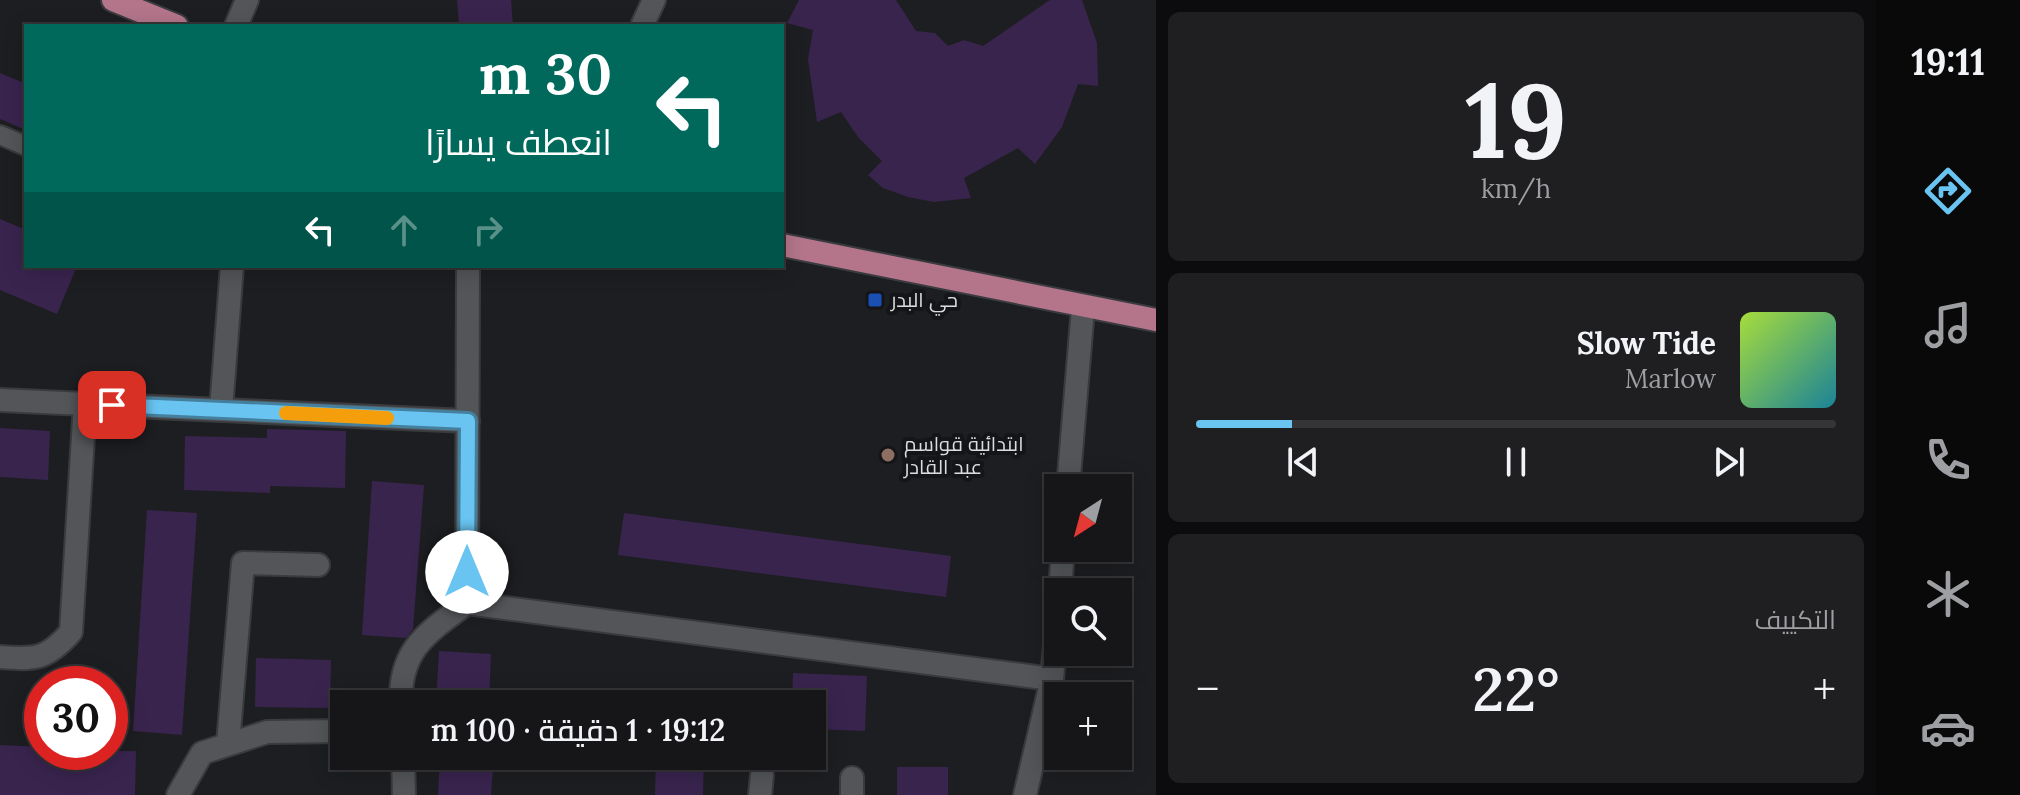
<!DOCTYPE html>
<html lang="ar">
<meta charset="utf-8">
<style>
:root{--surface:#161619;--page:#1f1f22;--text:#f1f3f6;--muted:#9e9fa2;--line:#353538;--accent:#69c4f1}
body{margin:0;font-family:Lora,Cairo,serif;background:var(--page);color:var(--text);direction:rtl;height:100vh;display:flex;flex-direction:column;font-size:30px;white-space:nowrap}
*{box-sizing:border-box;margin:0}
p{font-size:26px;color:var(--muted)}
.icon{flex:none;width:44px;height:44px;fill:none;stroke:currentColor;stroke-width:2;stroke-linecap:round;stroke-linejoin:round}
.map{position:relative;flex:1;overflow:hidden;direction:ltr}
.details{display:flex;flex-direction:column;gap:12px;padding:12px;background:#0c0c0e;width:720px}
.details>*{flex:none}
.banner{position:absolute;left:24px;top:24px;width:760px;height:244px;border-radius:0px;box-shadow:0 4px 20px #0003,0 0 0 2px var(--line);direction:rtl;background:#00695c;color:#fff;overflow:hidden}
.needle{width:52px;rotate:216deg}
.tools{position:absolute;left:1044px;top:474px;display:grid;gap:16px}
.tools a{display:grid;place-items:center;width:88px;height:88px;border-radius:0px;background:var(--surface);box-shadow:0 4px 20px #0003,0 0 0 2px var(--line);font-size:40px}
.speed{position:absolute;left:24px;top:666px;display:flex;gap:16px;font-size:40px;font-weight:700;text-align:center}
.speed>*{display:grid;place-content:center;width:104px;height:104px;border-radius:50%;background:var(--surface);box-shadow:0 4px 20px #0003,0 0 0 2px var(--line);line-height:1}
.speed .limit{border:12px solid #d22;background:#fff;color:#111}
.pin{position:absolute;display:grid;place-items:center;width:68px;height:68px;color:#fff;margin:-34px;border-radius:16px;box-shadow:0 4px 12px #0006}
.me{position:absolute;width:88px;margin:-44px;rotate:0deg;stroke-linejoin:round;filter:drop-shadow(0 0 6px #0008)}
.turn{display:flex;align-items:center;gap:28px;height:168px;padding:0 40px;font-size:36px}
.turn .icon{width:104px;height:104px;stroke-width:2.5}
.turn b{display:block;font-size:56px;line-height:68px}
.lanes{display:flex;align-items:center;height:76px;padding:0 40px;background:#0003;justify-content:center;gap:40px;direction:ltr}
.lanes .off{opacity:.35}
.big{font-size:60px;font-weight:600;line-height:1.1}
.details .tile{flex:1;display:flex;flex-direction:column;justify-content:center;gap:12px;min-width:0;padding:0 28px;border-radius:12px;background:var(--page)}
.details .dial{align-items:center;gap:0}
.dial b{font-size:104px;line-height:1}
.song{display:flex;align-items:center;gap:24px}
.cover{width:96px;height:96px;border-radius:12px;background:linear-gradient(135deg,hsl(80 70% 55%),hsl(190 70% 35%))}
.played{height:8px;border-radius:4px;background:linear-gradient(90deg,var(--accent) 15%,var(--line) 15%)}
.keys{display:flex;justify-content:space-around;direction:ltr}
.heat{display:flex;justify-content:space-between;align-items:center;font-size:44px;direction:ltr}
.trip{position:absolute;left:330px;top:690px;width:496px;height:80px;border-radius:0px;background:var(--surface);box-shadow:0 4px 20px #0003,0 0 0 2px var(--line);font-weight:600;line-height:80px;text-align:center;direction:rtl}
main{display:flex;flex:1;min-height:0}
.tab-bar{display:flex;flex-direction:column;width:144px;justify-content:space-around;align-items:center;background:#09090a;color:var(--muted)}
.tab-bar .icon{width:56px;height:56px}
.tab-bar .active{color:var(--accent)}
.tab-bar b{font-size:36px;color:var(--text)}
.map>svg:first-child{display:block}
.building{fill:#39244e}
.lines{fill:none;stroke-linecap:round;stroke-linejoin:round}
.service-casing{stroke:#3a3b3e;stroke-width:22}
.minor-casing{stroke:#3a3b3e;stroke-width:26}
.primary-casing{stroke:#3a3b3e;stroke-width:26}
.service{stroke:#535558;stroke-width:18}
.minor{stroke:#535558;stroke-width:22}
.primary{stroke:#b4758a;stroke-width:22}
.route-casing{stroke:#447f9d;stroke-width:20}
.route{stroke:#69c4f1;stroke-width:14}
.slow{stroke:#f59e0b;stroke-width:14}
.transit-dot{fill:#1a4fb4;stroke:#141518;stroke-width:3}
.education-dot{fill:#8d6e63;stroke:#141518;stroke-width:3}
.labels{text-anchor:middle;stroke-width:8;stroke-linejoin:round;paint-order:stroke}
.poi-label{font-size:20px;fill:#dbdcde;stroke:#141518;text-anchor:start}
</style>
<main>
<nav class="tab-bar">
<b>19:11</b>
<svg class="icon active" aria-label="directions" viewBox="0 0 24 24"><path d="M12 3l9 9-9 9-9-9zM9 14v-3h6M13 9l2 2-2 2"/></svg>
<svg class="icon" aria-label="music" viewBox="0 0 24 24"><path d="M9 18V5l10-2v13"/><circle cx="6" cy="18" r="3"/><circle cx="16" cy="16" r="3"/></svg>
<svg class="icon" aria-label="phone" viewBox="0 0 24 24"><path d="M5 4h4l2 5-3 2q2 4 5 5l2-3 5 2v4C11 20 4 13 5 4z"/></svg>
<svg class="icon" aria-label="climate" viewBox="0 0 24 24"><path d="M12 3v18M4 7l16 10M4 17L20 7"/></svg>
<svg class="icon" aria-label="car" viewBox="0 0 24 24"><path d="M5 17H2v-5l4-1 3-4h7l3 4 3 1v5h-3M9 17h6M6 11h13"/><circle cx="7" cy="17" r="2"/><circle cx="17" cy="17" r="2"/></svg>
</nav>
<section class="details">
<div class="tile dial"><b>19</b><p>km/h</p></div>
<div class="tile">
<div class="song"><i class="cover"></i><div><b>Slow Tide</b><p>Marlow</p></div></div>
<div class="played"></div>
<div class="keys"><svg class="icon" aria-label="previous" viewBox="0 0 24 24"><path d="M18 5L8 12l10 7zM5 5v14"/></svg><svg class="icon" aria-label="pause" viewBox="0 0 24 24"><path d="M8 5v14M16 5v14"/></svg><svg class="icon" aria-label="next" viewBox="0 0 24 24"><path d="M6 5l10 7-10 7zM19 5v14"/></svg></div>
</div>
<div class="tile"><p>التكييف</p>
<div class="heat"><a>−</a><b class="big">22°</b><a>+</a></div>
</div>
</section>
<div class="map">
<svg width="1156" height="795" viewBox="0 0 1156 795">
<rect width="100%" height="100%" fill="#1d1e21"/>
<g class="building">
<path d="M 457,0 L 511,0 L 513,26 L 459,26 Z"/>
<path d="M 799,0 L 896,0 L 916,31 L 935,33 L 948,46 L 964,40 L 983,46 L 1050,0 L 1082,0 L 1097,43 L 1098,86 L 1078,84 L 1062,127 L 1035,164 L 1018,148 L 964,178 L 971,198 L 934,202 L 908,197 L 883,188 L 868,175 L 882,161 L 858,137 L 841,112 L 817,122 L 808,59 L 813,30 L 787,23 Z"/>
<path d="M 0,73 L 26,84 L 26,130 L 0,119 Z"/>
<path d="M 0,219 L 26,230 L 26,266 L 77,266 L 57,314 L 0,290 Z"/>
<path d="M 0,428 L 50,431 L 48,480 L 0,477 Z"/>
<path d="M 267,429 L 346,431 L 345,488 L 270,486 L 270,493 L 184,490 L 185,436 L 267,438 Z"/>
<path d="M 372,481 L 424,485 L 413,629 L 406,638 L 362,635 Z"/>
<path d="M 147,510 L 197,513 L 182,735 L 133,731 Z"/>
<path d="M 624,513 L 951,556 L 946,597 L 618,555 Z"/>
<path d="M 439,651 L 491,654 L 489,704 L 436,704 Z"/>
<path d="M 256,658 L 331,660 L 330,708 L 255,707 Z"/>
<path d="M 793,673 L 867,676 L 865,731 L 812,729 L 812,704 L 792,704 Z"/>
<path d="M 0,745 L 42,747 L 42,752 L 136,751 L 135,795 L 0,795 Z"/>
<path d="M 440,756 L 494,756 L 491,795 L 438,795 Z"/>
<path d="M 656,756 L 704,756 L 703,795 L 655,795 Z"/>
<rect x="897" y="767" width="51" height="28"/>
</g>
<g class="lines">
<g class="service-casing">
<path id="service" d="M 0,135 L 26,146"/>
</g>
<g class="minor-casing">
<g id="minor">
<path d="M 236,26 L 247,0"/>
<path d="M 642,26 L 654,0"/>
<path d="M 468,266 L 467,603 L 1052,679"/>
<path d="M 0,400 L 85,404"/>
<path d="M 221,410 L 232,266"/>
<path d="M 1068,488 L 1083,308"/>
<path d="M 1060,592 L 1063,548"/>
<path d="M 0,657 C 36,660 47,659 71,632 L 85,404 L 468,421"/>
<path d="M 401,704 C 399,649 427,633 467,603"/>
<path d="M 228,744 L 243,563 L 318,565"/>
<path d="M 403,756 L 404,795"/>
<path d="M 852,778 L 852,795"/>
<path d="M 178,795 L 202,753 L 267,732 L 344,731"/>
<path d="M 760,795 L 762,775"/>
<path d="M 1025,795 L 1052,679 L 1058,611"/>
</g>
</g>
<g class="primary-casing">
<g id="primary">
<path d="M 113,0 L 177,26"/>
<path d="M 782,245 L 1156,320"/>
</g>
</g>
<use href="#service" class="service"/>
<use href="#minor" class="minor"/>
<use href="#primary" class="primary"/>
</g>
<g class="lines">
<g class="route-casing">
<path id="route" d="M 112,405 L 468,421 L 467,572"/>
</g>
<use href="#route" class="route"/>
<path class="slow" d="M 286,413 L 387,418"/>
</g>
<rect class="transit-dot" x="867" y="292" width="16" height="16" rx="4"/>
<circle class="education-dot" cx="888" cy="455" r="8"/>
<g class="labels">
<g class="poi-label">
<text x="891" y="307">حي البدر</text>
<text x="904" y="451">ابتدائية قواسم<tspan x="904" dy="23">عبد القادر</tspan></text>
</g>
</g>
</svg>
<div class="tools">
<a><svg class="needle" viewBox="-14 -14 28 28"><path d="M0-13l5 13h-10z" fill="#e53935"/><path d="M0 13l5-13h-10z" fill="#9e9fa2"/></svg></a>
<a><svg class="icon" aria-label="search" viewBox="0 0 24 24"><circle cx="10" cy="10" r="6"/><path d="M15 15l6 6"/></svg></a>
<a>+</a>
</div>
<div class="speed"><div class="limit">30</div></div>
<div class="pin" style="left:112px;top:405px;background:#d93025"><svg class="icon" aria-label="arrive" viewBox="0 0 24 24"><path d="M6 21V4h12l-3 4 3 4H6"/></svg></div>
<svg class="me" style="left:467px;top:572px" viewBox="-20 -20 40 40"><circle r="19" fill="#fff"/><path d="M0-13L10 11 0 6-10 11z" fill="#69c4f1"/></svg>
<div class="trip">19:12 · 1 دقيقة · 100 m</div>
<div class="banner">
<div class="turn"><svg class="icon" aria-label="left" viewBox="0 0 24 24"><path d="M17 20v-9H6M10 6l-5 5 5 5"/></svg><div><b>30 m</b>انعطف يسارًا</div></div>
<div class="lanes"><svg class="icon" aria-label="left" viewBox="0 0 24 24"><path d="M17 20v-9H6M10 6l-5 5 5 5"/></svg><svg class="icon off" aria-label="ahead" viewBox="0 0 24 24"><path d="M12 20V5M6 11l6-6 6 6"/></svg><svg class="icon off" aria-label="right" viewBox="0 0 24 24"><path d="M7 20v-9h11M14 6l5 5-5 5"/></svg></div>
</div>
</div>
</main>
